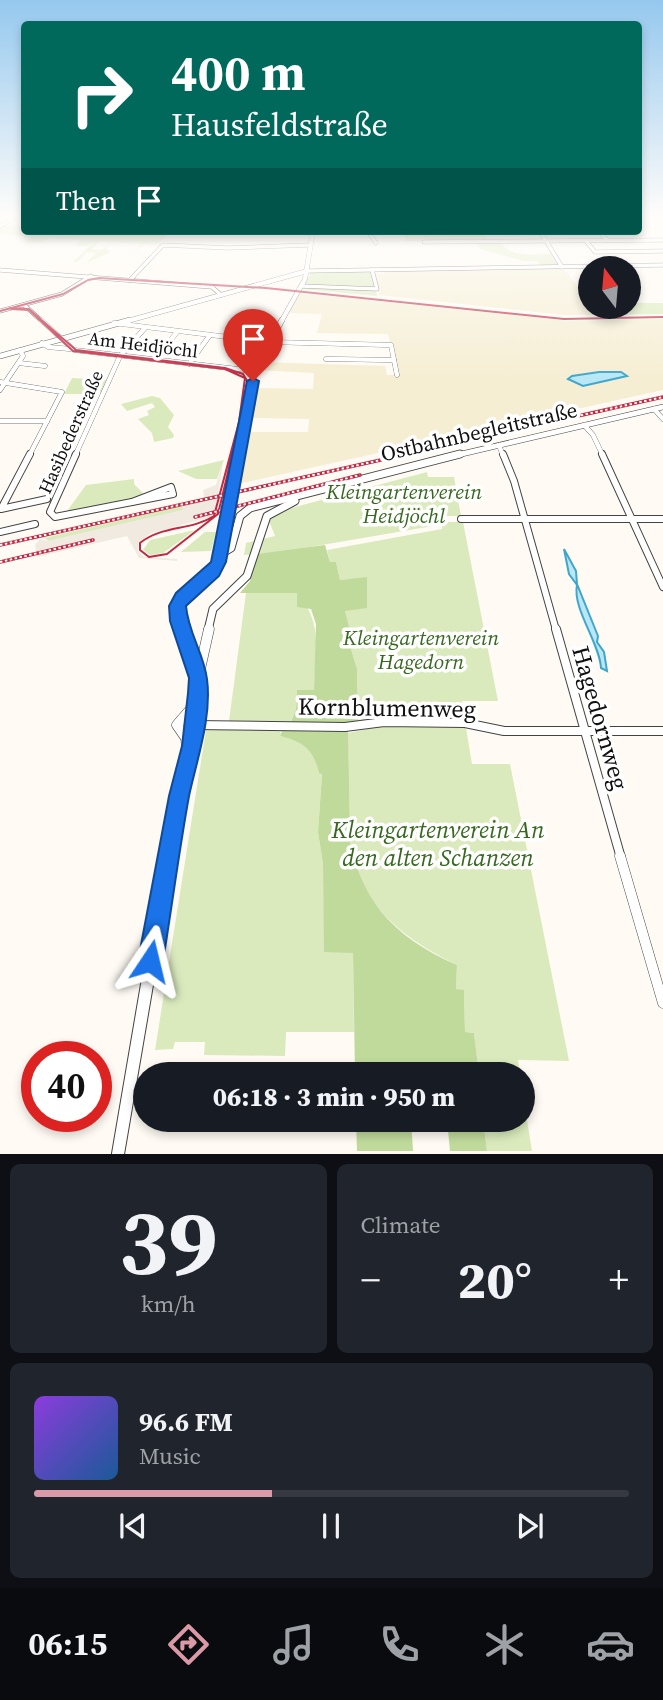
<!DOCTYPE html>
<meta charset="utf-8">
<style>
:root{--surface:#171b24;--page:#20242c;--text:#f1f3f6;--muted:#9ea1a6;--line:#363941;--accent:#db98a6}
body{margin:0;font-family:"Source Serif 4",serif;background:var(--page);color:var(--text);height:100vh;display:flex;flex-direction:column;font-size:26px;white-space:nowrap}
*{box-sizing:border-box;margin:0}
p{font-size:23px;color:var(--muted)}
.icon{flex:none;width:38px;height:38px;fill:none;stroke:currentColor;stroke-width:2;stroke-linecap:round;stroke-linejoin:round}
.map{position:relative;height:1154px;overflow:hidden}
.side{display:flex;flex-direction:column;gap:10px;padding:10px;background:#0d0f14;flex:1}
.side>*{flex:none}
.guide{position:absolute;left:21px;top:21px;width:621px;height:214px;border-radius:7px;box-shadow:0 4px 10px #0003;background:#00695c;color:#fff;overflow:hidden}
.needle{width:46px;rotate:344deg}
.tools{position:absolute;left:578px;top:256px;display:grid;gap:14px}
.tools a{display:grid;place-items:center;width:63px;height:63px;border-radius:50%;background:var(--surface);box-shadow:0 4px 10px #0003;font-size:35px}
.speed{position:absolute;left:21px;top:1041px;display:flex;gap:14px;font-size:35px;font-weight:700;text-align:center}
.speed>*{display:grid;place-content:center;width:91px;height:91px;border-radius:50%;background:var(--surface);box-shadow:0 4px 10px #0003;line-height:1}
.speed .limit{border:10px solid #d22;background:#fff;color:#111}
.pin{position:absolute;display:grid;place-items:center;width:60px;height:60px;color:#fff;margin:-72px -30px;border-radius:50% 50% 50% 0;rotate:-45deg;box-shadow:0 0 7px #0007}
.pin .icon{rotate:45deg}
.me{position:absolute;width:77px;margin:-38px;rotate:10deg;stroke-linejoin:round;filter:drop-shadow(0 0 5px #0008)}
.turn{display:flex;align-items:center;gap:24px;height:147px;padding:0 35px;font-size:32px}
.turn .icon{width:91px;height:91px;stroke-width:2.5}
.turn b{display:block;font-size:49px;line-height:60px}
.then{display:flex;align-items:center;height:66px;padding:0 35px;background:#0003;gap:14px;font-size:26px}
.big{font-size:52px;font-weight:800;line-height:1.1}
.side .widget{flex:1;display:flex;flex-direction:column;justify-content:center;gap:10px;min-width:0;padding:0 24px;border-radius:10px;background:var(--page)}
.side .dial{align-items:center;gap:0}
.dial b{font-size:91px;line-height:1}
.song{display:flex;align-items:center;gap:21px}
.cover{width:84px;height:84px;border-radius:10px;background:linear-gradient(135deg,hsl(270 70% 55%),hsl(210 70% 35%))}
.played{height:7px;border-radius:4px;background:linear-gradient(90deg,var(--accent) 40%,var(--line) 40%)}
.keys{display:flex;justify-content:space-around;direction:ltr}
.heat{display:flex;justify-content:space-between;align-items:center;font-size:38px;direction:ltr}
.side .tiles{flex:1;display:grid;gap:10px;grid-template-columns:1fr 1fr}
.widget:last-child{grid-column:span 2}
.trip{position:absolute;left:133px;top:1062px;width:402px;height:70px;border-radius:35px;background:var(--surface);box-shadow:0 4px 10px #0003;font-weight:800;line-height:70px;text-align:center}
.tab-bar{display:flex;height:112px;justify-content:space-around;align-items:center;background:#090b0e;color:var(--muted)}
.tab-bar .icon{width:49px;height:49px}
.tab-bar .active{color:var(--accent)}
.tab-bar b{font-size:32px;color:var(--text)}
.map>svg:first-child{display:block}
.farmland{fill:#f5eed3}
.green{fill:#daeabd}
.forest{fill:#c0da9c}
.plaza{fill:#f0eae1}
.water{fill:#b9e7f6;stroke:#40a6cc;stroke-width:2}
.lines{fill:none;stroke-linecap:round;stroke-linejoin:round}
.minor-far4-casing{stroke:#434343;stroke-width:4.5}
.minor-far3-casing{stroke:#434343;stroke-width:5}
.minor-far2-casing{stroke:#434343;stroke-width:8}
.minor-far1-casing{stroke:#434343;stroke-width:10}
.minor-casing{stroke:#434343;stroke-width:11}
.tertiary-far4-casing{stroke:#434343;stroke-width:5}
.tertiary-far3-casing{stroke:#434343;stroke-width:6}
.tertiary-far2-casing{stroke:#434343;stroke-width:9}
.tertiary-far1-casing{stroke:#434343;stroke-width:11}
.tertiary-casing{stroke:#434343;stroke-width:14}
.minor-far4{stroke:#fff;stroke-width:3.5}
.minor-far3{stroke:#fff;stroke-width:4.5}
.minor-far2{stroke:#fff;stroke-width:6}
.minor-far1{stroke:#fff;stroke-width:8}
.minor{stroke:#fff;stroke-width:10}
.tertiary-far4{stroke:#fff;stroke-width:4.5}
.tertiary-far3{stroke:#fff;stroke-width:5}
.tertiary-far2{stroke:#fff;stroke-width:7}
.tertiary-far1{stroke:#fff;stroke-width:10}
.tertiary{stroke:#fff;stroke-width:12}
.tram{stroke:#c02944;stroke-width:2}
.rail-casing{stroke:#c02944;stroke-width:3.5}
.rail{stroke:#fff;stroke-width:2;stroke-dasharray:2.5;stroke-linecap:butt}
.route{fill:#1a73e8;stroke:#114b97;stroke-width:2}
.labels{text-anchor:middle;stroke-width:7;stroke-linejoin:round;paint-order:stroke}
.far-street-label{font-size:18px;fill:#101010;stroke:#fff}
.street-label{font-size:21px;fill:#101010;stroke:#fff}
.park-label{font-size:21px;font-style:italic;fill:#386820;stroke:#fff}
.near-street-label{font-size:24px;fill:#101010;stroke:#fff}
.near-park-label{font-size:24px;font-style:italic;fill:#386820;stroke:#fff}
</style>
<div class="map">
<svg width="663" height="1154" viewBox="0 0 663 1154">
<rect width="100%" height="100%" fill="#fffbf4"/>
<g class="farmland">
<path d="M 559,268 L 565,270 L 599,315 L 563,315 L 379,295 L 374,274 L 384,274 L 384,270 Z"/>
<path d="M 299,293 L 567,321 L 663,319 L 663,390 L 238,484 L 246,432 L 308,432 L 309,419 L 249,418 L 254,388 L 313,389 L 314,373 L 257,370 L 261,362 L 385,366 L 387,375 L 398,375 L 388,334 L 317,333 L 322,314 L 288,313 Z"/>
</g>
<g class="green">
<path d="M 6,225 L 24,226 L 24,231 L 167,235 L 158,245 L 144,244 L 133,255 L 142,244 L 100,241 L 92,249 L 101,250 L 111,244 L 106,249 L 111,252 L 86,263 L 96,253 L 87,252 L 77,262 L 73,262 L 95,241 L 87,246 L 76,246 L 81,240 L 49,238 L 42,243 L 25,242 L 31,237 L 0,234 L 0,228 Z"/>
<path d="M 404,231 L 483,231 L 487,241 L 405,241 Z"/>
<path d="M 477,243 L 501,243 C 512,258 534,254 551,254 L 559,266 L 541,267 L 538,261 L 524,261 L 480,249 Z"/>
<path d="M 312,271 L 371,271 L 377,296 L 302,289 Z"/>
<path d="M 628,303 L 663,303 L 663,314 L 599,315 L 592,306 L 628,306 Z"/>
<path d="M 113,365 L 100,396 L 100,391 L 95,394 L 64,394 L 72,378 L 106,380 Z"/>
<path d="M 152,396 L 160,398 L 174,415 L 168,427 L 174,435 L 173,438 L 154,442 L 152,433 L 138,419 L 149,415 L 147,411 L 155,407 L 152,403 L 127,411 L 121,404 Z"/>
<path d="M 224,460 L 217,479 L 196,479 L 178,471 Z"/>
<path d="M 427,472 L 428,477 L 454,477 L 461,516 L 432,516 L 433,526 L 281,552 L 244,555 L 246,543 L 275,536 L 268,518 L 276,512 Z"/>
<path d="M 134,479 L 134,484 L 144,494 L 133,499 L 67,511 L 86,485 Z"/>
<path d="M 182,506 L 184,510 L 49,541 L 44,538 Z"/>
<path d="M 442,522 L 463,522 L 498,701 L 462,701 L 465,720 L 358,722 L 357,669 L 351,649 L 355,648 L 345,611 L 367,578 L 340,580 L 336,562 L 330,562 L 327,550 L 442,529 Z"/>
<path d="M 195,530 L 163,553 L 150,555 L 143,550 L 150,540 Z"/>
<path d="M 205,532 L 216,532 L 211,551 L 181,552 Z"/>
<path d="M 246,593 L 297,593 C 324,624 315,651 314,690 L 297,690 L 296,709 L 291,722 L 229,721 Z"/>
<path d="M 386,725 L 466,728 L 472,764 L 510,764 L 569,1061 L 518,1060 L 520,1074 L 479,1074 L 474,1033 L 465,1032 L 464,991 L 456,989 L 457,965 C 390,931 359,902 347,826 L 350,825 L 348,733 Z"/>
<path d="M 206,730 L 281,730 L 280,736 C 303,742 313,749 319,773 L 322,773 L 318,832 L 323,864 L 325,952 L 353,952 L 354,1032 L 286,1032 L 285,1056 L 204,1055 L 205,1042 L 175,1042 L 173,1049 L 155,1050 Z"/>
<path d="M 523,1095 L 532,1151 L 487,1151 L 483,1120 L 523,1120 Z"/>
</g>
<g class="forest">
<path d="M 325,545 L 330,562 L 336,562 L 340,580 L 367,577 L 367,608 L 345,611 L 355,648 L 351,649 L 357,669 L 358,722 L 291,722 L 296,709 L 297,690 L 314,690 L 316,624 L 311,609 L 297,607 L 297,593 L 240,593 L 250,581 L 257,554 Z"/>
<path d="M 283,728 L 348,729 L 350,826 L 347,826 C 358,898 391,936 457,965 L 456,989 L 464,990 L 465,1032 L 474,1033 L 479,1074 L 355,1074 L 353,953 L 324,952 L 323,864 L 318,832 L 322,774 L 319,773 C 313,749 303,742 280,736 Z"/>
<path d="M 356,1120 L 411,1120 L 413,1151 L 357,1151 Z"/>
<path d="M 447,1120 L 483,1120 L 487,1151 L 450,1151 Z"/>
</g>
<path class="plaza" d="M 223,463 L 216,506 L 211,517 L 151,533 L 138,543 L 138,551 L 144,557 L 177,559 L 177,561 L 139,558 L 127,536 L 37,557 L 35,545 L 40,539 L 48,541 L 73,535 L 183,510 L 182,506 L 205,501 L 203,490 L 216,485 Z"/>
<g class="water">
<path d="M 599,372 L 621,372 L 627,376 L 583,386 L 568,379 L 572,376 Z"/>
<path d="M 564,549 L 576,571 L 577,584 L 598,636 L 597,642 L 604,652 L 607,671 L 601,668 C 600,644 572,608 577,585 L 569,574 Z"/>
</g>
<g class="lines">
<g class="minor-far4-casing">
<g id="minor-far4">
<path d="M 0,226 L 14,218"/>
<path d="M 368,231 L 376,243"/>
<path d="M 540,231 L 562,267"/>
<path d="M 599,231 L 607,240"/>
<path d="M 586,241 L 595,252 L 663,251"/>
<path d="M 424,242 L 663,240"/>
<path d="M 0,270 L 212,287 L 221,295"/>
<path d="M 307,271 L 663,265"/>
<path d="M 130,280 L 163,245 L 228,248 L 310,245"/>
<path d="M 301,286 L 377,289 L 372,270"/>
<path d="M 24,305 L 43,322"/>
<path d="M 0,311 L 62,294 L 91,276"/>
</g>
</g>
<g class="minor-far3-casing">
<g id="minor-far3">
<path d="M 41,320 L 74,350 L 254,371"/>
<path d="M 114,323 L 269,342 L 391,345 L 397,375"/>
<path d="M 42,343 L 48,347 L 70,349"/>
<path d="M 163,350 L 177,332"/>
<path d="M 326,359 L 394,360"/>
<path d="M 19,363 L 45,366"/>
<path d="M 189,364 L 210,335"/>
<path d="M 0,382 L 62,392 L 29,456"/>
<path d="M 0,390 L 23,356 L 20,350"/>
<path d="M 654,409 L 663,419"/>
<path d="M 0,421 L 47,421"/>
<path d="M 584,425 L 593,435 L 603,456"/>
<path d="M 499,445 L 503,456"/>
<path d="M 75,456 L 120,356 L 145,328"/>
</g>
</g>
<g class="minor-far2-casing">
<g id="minor-far2">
<path d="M 30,454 L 1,509 L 47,499"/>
<path d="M 76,454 L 50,512 L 55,517 L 132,502"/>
<path d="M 503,454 L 514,481 L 556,630"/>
<path d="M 602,454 L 663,587"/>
<path d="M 171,487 L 173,494 L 132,502 Z"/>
<path d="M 461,519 L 663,519"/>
<path d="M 0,532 L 35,524"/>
</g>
</g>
<g class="minor-far1-casing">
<g id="minor-far1">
<path d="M 556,629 L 621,858"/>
<path d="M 194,725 L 345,727 L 384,722 L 465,723 L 504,731 L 663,731"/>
</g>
</g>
<g class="minor-casing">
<path id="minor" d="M 620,856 L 663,1003"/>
</g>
<g class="tertiary-far4-casing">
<g id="tertiary-far4">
<path d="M 124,322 L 307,271"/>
<path d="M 281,322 L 305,279 L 313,231"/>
</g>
</g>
<g class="tertiary-far3-casing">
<g id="tertiary-far3">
<path d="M 0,356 L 130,320"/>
<path d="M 239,456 L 255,369 L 282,320"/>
<path d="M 453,456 L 663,407"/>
</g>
</g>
<g class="tertiary-far2-casing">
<g id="tertiary-far2">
<path d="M 221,554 L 231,548 L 240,516 L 250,508 L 460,454"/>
<path d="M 183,630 C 169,585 200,594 219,562 L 239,454"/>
<path d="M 208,630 L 213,609 L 247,576 L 267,516 L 295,501"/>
</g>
</g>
<g class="tertiary-far1-casing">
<g id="tertiary-far1">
<path d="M 198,678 L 209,629"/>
<path d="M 187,749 L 186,738 L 177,725 L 195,704"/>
<path d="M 168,858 L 194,725 L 198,678 L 183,629"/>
</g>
</g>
<g class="tertiary-casing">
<path id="tertiary" d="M 118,1154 L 169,856"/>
</g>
<use href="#minor-far4" class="minor-far4"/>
<use href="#minor-far3" class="minor-far3"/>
<use href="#minor-far2" class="minor-far2"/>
<use href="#minor-far1" class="minor-far1"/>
<use href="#minor" class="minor"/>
<use href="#tertiary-far4" class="tertiary-far4"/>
<use href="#tertiary-far3" class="tertiary-far3"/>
<use href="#tertiary-far2" class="tertiary-far2"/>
<use href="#tertiary-far1" class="tertiary-far1"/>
<use href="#tertiary" class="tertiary"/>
<g class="tram">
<path d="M 10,308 L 29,309 L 76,350 L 225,368 L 243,374 L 249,384 L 218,514 L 167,554 L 149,557 L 140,550 L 140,543 C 162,525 191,531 214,516 L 239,422 L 245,378 L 225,369 L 73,351 L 29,310 L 11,309"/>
<path d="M 0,311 L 63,294 L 88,280 L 99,278 L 266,288 L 564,319 L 663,317"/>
</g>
<g class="rail-casing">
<g id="rail">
<path d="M 195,517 L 360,475"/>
<path d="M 0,545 L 663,397"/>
<path d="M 0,562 L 93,540"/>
</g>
</g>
<use href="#rail" class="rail"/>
</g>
<linearGradient id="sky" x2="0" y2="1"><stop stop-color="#95c8ee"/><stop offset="0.57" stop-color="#fffdfa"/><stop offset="1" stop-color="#fffdfa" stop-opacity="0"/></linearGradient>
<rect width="663" height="380" fill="url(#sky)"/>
<path class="route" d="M 253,378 L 259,381 L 226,562 L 219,576 L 186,606 C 188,632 204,654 207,679 C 212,717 197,759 189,796 C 179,851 172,906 163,961 L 159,970 L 150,974 L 142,970 L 138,961 L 169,796 L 182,746 L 188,693 L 189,678 L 170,621 L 169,606 L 176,593 L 211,562 L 247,381 Z"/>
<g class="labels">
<g class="far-street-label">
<text transform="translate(143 345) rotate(7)" y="6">Am Heidjöchl</text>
<text transform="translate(71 432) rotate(-66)" y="6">Hasibederstraße</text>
</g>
<g class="street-label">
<text transform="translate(479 432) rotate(-13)" y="7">Ostbahnbegleitstraße</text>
</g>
<g class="park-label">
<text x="404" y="499">Kleingartenverein<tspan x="404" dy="24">Heidjöchl</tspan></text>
<text x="421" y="645">Kleingartenverein<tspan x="421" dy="24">Hagedorn</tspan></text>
</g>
<g class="near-street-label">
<text transform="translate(387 708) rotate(1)" y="8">Kornblumenweg</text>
<text transform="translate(600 718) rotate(74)" y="8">Hagedornweg</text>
</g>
<g class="near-park-label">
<text x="438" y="838">Kleingartenverein An<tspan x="438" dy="28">den alten Schanzen</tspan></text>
</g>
</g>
</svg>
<div class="tools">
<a><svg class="needle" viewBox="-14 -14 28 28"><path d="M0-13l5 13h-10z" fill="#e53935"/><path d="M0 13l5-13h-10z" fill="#9ea1a6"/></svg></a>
</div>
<div class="speed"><div class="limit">40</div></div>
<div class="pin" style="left:253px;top:381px;background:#d93025"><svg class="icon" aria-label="arrive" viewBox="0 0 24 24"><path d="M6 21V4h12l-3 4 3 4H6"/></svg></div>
<svg class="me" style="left:150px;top:961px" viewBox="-20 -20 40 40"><path d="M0-17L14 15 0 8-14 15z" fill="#1a73e8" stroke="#fff" stroke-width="4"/></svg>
<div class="trip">06:18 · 3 min · 950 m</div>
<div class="guide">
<div class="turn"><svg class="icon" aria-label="right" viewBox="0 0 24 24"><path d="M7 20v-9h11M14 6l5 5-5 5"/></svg><div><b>400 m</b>Hausfeldstraße</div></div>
<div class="then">Then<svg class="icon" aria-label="arrive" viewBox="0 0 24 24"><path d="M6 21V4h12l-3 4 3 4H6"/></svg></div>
</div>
</div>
<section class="side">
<div class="tiles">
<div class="widget dial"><b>39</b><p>km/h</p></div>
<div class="widget"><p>Climate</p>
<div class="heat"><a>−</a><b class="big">20°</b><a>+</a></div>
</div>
<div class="widget">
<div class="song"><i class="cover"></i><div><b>96.6 FM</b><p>Music</p></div></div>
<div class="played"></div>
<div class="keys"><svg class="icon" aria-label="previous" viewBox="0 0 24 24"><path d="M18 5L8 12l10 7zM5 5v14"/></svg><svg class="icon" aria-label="pause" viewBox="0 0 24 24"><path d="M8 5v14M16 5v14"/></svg><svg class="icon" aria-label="next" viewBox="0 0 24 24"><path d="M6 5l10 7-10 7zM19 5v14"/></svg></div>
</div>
</div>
</section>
<nav class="tab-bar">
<b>06:15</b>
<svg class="icon active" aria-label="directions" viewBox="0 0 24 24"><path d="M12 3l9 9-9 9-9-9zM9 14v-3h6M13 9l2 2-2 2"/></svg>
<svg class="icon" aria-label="music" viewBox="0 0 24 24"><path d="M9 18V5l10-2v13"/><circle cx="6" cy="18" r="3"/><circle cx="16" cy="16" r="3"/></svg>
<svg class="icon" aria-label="phone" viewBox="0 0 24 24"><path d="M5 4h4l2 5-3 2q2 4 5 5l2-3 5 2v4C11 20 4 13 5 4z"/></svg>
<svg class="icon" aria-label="climate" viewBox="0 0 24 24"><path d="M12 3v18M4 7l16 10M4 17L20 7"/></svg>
<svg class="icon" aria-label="car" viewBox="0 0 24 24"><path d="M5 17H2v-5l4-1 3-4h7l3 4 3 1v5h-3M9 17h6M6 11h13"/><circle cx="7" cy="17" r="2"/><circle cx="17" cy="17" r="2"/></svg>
</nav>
